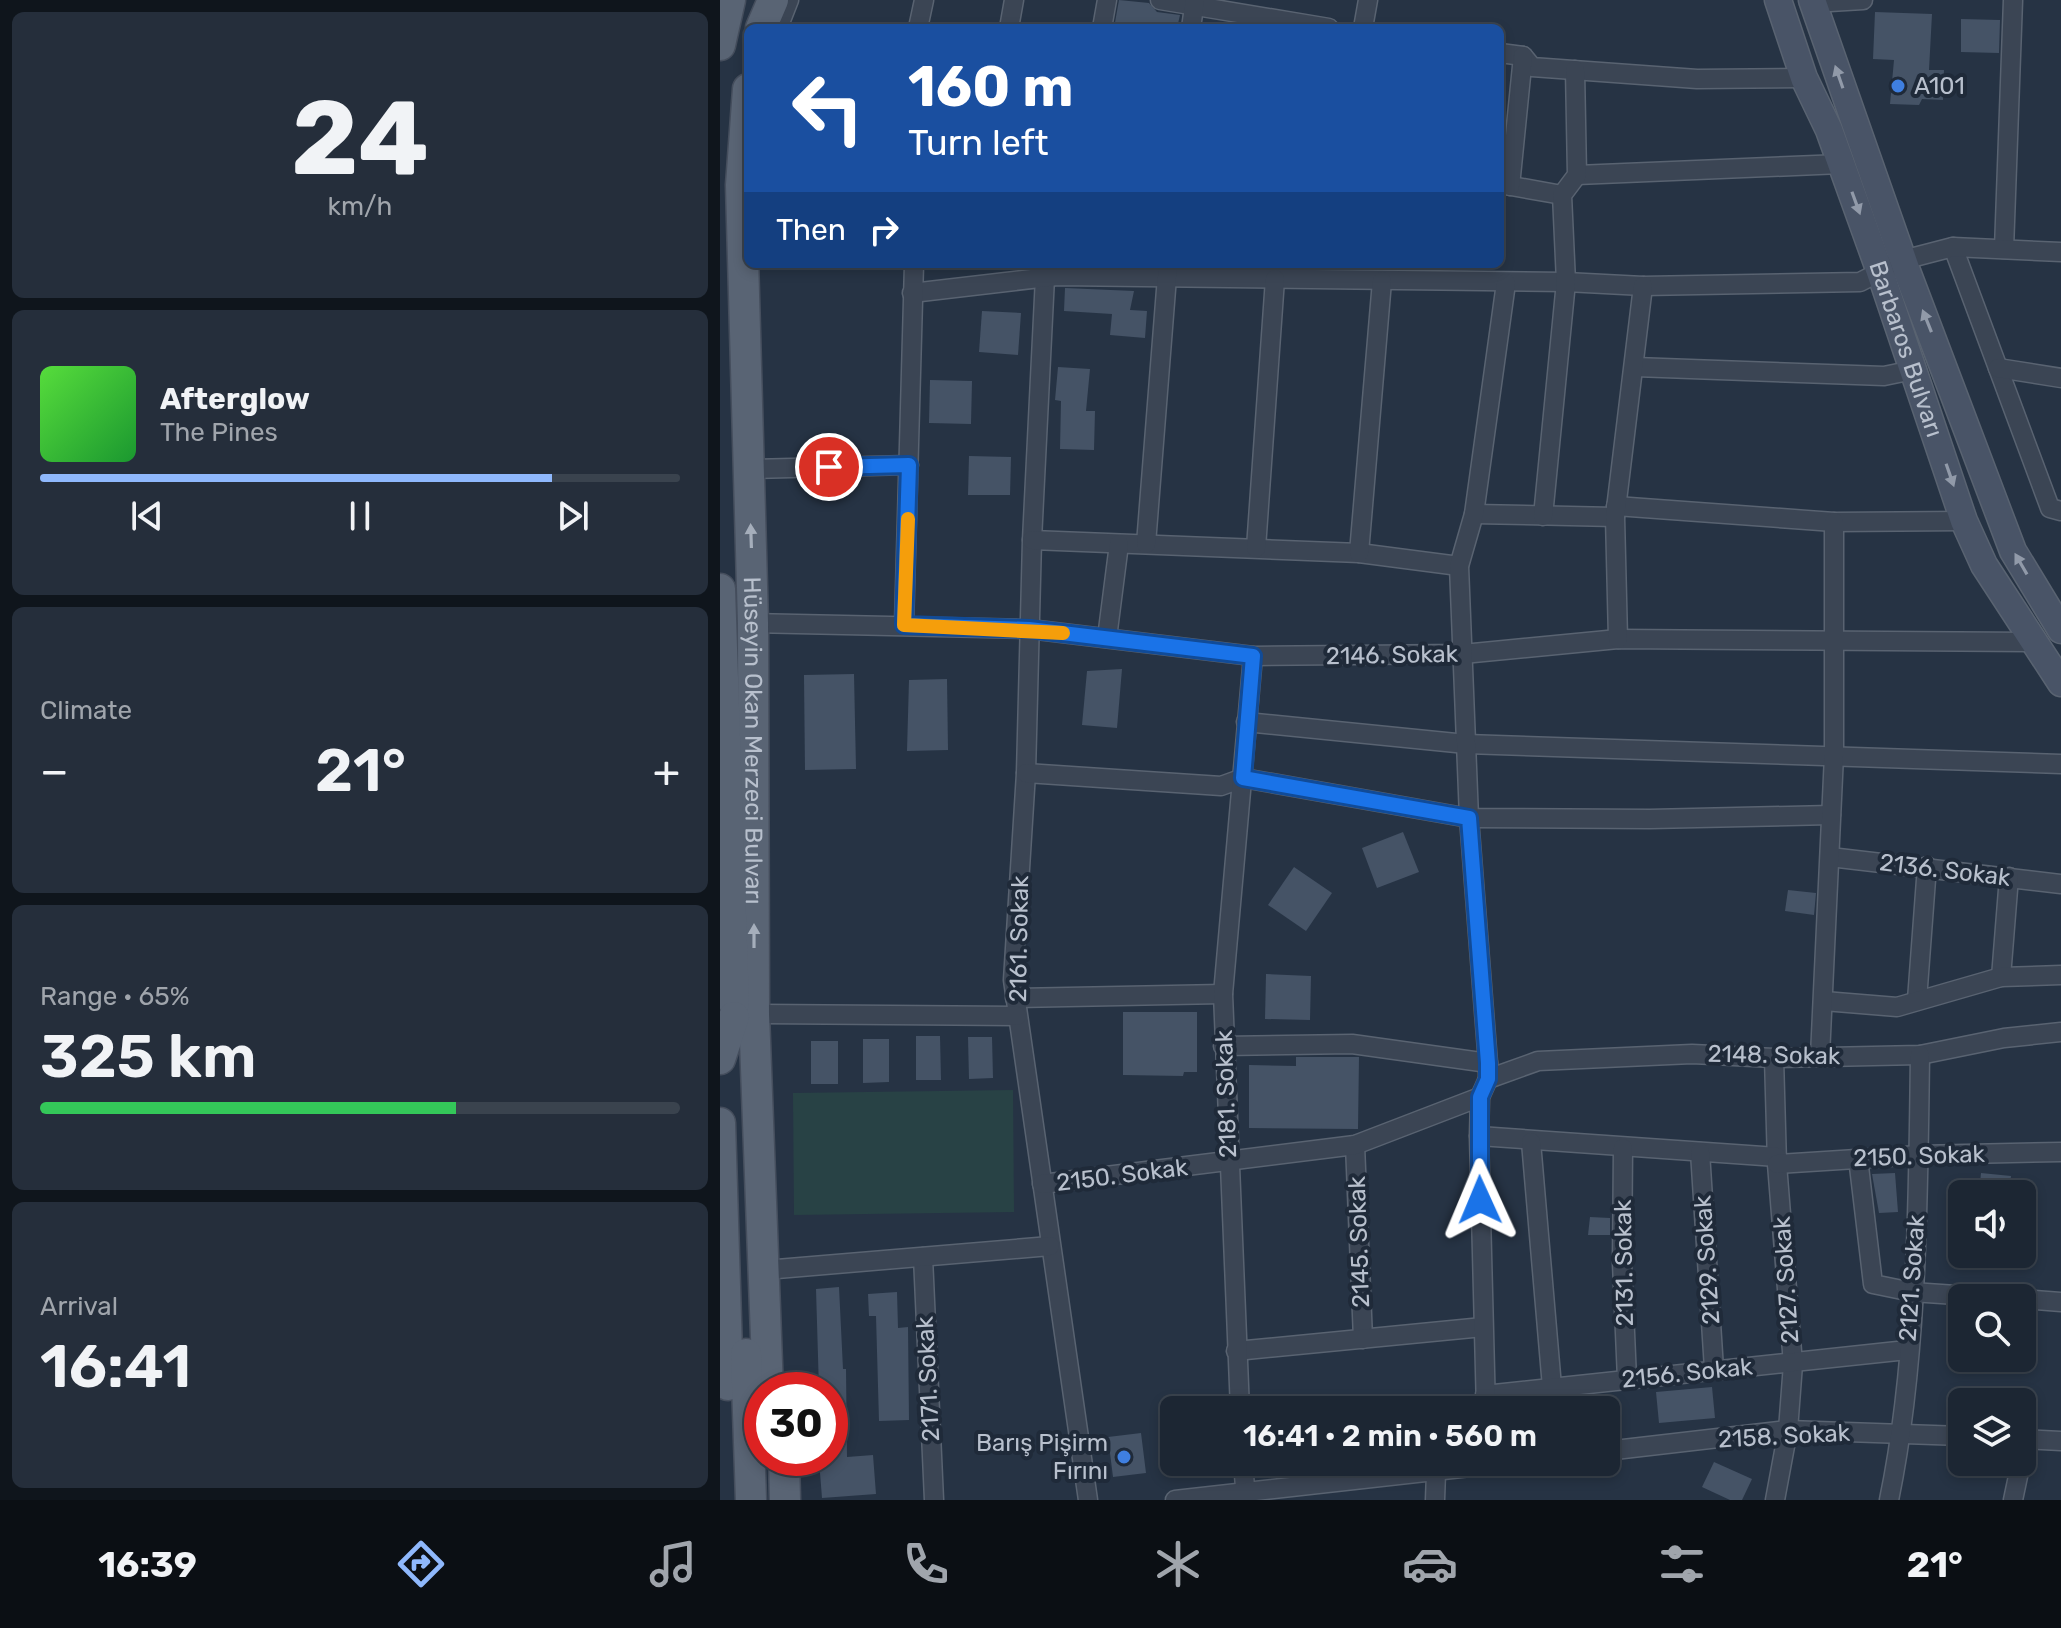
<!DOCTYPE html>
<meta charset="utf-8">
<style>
:root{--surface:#1c2633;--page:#252e3b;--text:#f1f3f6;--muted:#a0a5ac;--line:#3a434e;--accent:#8fb8fc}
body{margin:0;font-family:Rubik,sans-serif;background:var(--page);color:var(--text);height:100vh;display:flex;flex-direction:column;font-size:30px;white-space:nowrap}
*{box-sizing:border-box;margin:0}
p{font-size:26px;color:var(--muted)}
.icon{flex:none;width:44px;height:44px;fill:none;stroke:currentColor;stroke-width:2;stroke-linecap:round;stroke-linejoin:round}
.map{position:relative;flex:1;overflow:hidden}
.sheet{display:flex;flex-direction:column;gap:12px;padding:12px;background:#0f151c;width:720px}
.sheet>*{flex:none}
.banner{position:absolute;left:24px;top:24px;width:760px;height:244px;border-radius:12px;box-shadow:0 4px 12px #0003,0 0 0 2px var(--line);background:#1a4fa0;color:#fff;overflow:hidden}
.controls{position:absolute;left:1228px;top:1180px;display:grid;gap:16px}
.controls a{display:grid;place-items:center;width:88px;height:88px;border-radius:12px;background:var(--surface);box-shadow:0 4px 12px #0003,0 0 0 2px var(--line);font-size:40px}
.speed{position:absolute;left:24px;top:1372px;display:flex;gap:16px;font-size:40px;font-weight:700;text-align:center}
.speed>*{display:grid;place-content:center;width:104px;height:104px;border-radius:50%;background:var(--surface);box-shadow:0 4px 12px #0003,0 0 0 2px var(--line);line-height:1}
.speed .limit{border:12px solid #d22;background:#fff;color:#111}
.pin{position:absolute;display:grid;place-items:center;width:68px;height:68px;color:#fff;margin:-34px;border:4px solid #fff;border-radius:50%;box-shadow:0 2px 8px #0007}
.me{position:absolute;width:88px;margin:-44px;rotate:359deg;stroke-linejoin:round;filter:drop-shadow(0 0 6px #0008)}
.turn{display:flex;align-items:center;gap:28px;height:168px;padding:0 32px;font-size:36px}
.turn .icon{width:104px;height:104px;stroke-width:2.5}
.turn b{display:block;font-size:56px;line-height:68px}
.then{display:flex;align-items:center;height:76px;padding:0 32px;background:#0003;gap:16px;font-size:30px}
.big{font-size:60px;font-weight:600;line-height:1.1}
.sheet .tile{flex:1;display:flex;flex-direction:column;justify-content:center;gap:12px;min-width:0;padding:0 28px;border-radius:12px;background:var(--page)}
.sheet .dial{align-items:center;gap:0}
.dial b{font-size:104px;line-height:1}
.song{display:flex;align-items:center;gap:24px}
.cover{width:96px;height:96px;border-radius:12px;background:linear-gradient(135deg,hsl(110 70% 55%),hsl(130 70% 35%))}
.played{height:8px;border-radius:4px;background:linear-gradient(90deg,var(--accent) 80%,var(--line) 80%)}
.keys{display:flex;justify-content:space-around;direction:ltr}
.heat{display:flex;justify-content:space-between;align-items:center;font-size:44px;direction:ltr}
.charge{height:12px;border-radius:6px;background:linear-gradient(90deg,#34c759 65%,var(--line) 0)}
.trip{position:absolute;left:440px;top:1396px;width:460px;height:80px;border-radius:12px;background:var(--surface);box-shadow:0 4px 12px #0003,0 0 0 2px var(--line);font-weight:600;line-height:80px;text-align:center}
.menu{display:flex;height:128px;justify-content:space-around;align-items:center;background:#0b0f14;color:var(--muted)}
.menu .icon{width:56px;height:56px}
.menu .selected{color:var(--accent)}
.menu b{font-size:36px;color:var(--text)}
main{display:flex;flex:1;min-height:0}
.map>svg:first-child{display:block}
.green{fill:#284245}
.building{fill:#455366}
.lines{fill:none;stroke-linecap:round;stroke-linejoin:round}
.street-casing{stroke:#596371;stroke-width:21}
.secondary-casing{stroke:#596371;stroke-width:29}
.primary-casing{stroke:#454e5d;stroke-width:33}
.street{stroke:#3b4554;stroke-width:18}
.secondary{stroke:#495467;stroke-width:26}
.primary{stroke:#596474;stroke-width:30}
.oneway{fill:#919aa9}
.oneway2{fill:#a5aebb}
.route-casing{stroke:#114b97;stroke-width:20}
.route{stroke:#1a73e8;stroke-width:14}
.slow{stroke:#f59e0b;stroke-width:14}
.shop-dot{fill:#3f7fe0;stroke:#1f2a39;stroke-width:3}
.labels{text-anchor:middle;stroke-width:8;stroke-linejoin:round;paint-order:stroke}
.poi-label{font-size:24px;fill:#b8c0cd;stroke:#1f2a39;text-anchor:start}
.street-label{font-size:24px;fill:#b8c0cd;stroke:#1f2a39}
</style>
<main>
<section class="sheet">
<div class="tile dial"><b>24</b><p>km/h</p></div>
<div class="tile">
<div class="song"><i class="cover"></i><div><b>Afterglow</b><p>The Pines</p></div></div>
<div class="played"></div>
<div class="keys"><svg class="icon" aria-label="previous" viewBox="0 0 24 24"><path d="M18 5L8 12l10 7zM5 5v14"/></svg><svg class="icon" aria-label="pause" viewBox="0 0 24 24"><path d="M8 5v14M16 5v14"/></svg><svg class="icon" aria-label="next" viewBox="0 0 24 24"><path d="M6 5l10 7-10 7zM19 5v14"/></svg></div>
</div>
<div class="tile"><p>Climate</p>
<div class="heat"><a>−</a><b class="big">21°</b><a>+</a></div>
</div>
<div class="tile"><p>Range · 65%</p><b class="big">325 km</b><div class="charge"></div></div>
<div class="tile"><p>Arrival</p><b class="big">16:41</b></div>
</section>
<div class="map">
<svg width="1341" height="1500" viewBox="0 0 1341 1500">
<rect width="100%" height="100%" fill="#263344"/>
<path class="green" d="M 293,1090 L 294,1212 L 74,1215 L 73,1093 Z"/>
<g class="building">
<path d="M 399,0 L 429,3 L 437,12 L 460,15 L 457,28 L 394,28 Z"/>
<path d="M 1155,12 L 1212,14 L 1209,70 L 1224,70 L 1223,100 L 1202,99 L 1199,105 L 1170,104 L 1174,60 L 1153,59 Z"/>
<path d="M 1241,19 L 1280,20 L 1279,53 L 1241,52 Z"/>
<path d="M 345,288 L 414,291 L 410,310 L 427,311 L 425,338 L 390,335 L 392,314 L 344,311 Z"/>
<path d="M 262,311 L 301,313 L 298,355 L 259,352 Z"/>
<path d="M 338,367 L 370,369 L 366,411 L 375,411 L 374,450 L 340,449 L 341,401 L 335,400 Z"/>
<path d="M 210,380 L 252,381 L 251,424 L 209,423 Z"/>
<path d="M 249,456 L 291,457 L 290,495 L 248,495 Z"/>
<path d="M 402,669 L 397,728 L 362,725 L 367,671 Z"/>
<path d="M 134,674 L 136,769 L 85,770 L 84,675 Z"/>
<path d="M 227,679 L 228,750 L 187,751 L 189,680 Z"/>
<path d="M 683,832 L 699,872 L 657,888 L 642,848 Z"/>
<path d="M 574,867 L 612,893 L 586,931 L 548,905 Z"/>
<path d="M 1068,890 L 1096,893 L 1094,915 L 1065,911 Z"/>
<path d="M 546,974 L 591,976 L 590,1020 L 545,1019 Z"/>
<path d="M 403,1012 L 477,1012 L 477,1072 L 464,1072 L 463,1076 L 403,1075 Z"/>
<path d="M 196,1036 L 220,1036 L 221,1080 L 196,1080 Z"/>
<path d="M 248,1037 L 272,1037 L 273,1078 L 249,1079 Z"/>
<path d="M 143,1039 L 169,1039 L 169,1082 L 143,1083 Z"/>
<rect x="91" y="1041" width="27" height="43"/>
<path d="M 576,1057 L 639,1057 L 638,1129 L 529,1128 L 529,1065 L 576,1066 Z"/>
<path d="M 1175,1173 L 1178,1212 L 1159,1213 L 1152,1174 Z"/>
<path d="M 1261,1173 L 1291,1176 L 1289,1194 L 1259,1194 Z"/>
<path d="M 870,1217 L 890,1218 L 890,1235 L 868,1235 Z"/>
<path d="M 119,1287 L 123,1369 L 126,1369 L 127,1457 L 153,1455 L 156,1494 L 102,1498 L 99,1460 L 110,1459 L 110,1390 L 99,1390 L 96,1289 Z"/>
<path d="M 177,1292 L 178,1328 L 188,1327 L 189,1420 L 159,1421 L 156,1316 L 149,1316 L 148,1294 Z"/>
<path d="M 992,1387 L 995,1418 L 939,1423 L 936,1392 Z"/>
<path d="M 421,1433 L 426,1473 L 393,1477 L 388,1437 Z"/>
<path d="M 994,1462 L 1032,1479 L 1022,1500 L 1010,1500 L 982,1487 Z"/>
</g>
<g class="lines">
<g class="street-casing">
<g id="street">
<path d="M 440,0 L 609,28"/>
<path d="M 1093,3 L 1143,0"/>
<path d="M 58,28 L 69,0"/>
<path d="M 198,28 L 204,0"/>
<path d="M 289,28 L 294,0"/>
<path d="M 382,28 L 387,0"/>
<path d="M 471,28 L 475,0"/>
<path d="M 643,28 L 648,0"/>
<path d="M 780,53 L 803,56 L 812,67 L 977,79 L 1084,78"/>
<path d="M 857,175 L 1121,164"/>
<path d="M 780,184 L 842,195"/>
<path d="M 790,186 L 803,56"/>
<path d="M 1233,247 L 1330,508 L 1341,511"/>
<path d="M 1284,249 L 1293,0"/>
<path d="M 325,277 L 312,540 L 306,773 L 293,980 L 368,1500"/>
<path d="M 192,293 L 337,276 L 846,282 L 923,286 L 1140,282 L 1183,260 L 1233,247 L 1341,252"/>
<path d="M 915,367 L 1164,376 L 1193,370"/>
<path d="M 1278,368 L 1341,378"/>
<path d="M 29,469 L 189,465"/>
<path d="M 896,506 L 1114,522 L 1244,521"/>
<path d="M 754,514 L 895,517"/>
<path d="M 823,516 L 846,282 L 842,195 L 857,175 L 855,70"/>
<path d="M 312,540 L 639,553 L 739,566"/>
<path d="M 426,544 L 448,264"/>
<path d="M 536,548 L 555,279"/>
<path d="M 639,553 L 662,281"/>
<path d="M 33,623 L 309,629 L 533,656 L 743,654 L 898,639 L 1311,642"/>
<path d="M 184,625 L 194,264"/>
<path d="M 387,638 L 399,544"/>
<path d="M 898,639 L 895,517 L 923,286"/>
<path d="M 526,722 L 746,744 L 1341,764"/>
<path d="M 306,773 L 501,786 L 523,778 L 749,818 L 930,819 L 1111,815"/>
<path d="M 1110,857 L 1341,884"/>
<path d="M 1281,977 L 1289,877"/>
<path d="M 295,998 L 503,994"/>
<path d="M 1197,1000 L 1207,866"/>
<path d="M 1104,1001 L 1177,1007 L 1281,977 L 1341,975"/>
<path d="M 34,1014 L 297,1016"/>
<path d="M 503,1046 L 632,1044 L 768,1063"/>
<path d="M 1100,1056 L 1114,755 L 1114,522"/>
<path d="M 1054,1058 L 1057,1164 L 1073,1364 L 1068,1430 L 1055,1500"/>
<path d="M 768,1079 L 818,1061 L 972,1054 L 1054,1058 L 1200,1055 L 1284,1038 L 1341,1032"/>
<path d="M 759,1136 L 1057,1157"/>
<path d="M 811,1142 L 832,1387"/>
<path d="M 635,1145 L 643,1339"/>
<path d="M 903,1148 L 902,1263 L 907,1379"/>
<path d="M 980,1152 L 994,1369"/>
<path d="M 1138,1158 L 1153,1284 L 1192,1292 L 1280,1298"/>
<path d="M 1057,1164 L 1199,1155 L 1341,1152"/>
<path d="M 322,1184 L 635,1145 L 760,1097"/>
<path d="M 203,1257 L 214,1500"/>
<path d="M 57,1269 L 330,1246"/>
<path d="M 1302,1299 L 1341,1302"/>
<path d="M 516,1351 L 763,1327"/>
<path d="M 765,1395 L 1187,1350"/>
<path d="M 520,1410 L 503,994 L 533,656"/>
<path d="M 766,1410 L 759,1136 L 760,1097 L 768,1079 L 768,1063 L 749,818 L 739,566 L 754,514 L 786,283"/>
<path d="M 1302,1439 L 1341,1441"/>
<path d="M 886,1451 L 1068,1430 L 1242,1436"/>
<path d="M 523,1462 L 526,1500"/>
<path d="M 455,1500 L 795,1462"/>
<path d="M 715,1500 L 716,1472"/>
<path d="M 1169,1500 C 1198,1360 1198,1199 1200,1055"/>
<path d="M 1293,1500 L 1301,1462"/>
</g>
</g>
<g class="secondary-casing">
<g id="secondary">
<path id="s1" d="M 1058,0 L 1084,78 L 1109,130 L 1159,269 L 1244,521 L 1264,565 L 1341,683"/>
<path d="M 1092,0 L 1188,274 L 1293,551 L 1341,630"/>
</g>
</g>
<g class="primary-casing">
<g id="primary">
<path d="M 41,28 L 53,0"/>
<path d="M 0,45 L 10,0"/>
<path id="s2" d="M 28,89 L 21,185 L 33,623 L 34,1014 L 48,1390"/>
<path d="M 0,589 L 14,1003"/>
<path d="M 0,1059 L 14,1017"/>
<path d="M 0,1123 L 8,1385"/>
<path d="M 26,1354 L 31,1500"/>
<path d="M 64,1458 L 65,1500"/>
</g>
</g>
<use href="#street" class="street"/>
<use href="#secondary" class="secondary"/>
<use href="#primary" class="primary"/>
</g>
<defs><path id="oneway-solid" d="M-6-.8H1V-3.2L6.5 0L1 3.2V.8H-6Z" transform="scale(2)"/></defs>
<g class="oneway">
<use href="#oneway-solid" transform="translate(1119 77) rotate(-109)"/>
<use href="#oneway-solid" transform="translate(1136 203) rotate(70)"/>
<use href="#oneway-solid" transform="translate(1207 321) rotate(-112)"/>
<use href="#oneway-solid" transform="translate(1230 475) rotate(71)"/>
<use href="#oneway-solid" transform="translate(1301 564) rotate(-120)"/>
</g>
<g class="oneway2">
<use href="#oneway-solid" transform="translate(31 536) rotate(-92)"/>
<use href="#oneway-solid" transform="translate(34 936) rotate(-90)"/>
</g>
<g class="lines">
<g class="route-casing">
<path id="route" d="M 109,467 L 189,465 L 184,625 L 309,629 L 533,656 L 523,778 L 749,818 L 768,1063 L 768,1079 L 760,1097 L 760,1200"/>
</g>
<use href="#route" class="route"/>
<path class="slow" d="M 188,519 L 184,625 L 343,633"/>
</g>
<g class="shop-dot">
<circle cx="1178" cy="86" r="8"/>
<circle cx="404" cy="1457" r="8"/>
</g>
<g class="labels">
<g class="poi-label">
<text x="1194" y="94">A101</text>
<text x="388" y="1451" text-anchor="end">Barış Pişirm<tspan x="388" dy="28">Fırını</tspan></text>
</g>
<g class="street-label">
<text dy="8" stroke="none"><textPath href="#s1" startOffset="372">Barbaros Bulvarı</textPath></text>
<text transform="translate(672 655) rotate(-1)" y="8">2146. Sokak</text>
<text dy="8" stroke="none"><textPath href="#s2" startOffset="652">Hüseyin Okan Merzeci Bulvarı</textPath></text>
<text transform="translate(1225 870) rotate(7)" y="8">2136. Sokak</text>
<text transform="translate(299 939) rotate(-89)" y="8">2161. Sokak</text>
<text transform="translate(1054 1055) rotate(1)" y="8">2148. Sokak</text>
<text transform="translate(506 1094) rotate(-92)" y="8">2181. Sokak</text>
<text transform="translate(1199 1156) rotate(-2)" y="8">2150. Sokak</text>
<text transform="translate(402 1175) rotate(-7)" y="8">2150. Sokak</text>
<text transform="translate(639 1242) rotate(-92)" y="8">2145. Sokak</text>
<text transform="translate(987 1260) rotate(-94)" y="8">2129. Sokak</text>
<text transform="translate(904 1263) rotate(-91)" y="8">2131. Sokak</text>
<text transform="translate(1192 1278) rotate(-86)" y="8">2121. Sokak</text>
<text transform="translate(1066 1280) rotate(-94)" y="8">2127. Sokak</text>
<text transform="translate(967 1373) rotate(-6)" y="8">2156. Sokak</text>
<text transform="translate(208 1379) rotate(-93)" y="8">2171. Sokak</text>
<text transform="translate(1064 1436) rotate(-3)" y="8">2158. Sokak</text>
</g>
</g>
</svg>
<div class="controls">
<a><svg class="icon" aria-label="sound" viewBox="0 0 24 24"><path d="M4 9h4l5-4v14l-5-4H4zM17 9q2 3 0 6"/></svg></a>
<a><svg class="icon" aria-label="search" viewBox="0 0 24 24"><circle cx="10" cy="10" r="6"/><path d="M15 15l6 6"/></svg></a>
<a><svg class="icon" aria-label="layers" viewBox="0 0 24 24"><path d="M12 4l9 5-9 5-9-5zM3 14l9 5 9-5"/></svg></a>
</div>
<div class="speed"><div class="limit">30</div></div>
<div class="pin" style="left:109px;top:467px;background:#d93025"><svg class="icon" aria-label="arrive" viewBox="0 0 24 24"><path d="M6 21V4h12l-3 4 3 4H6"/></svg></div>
<svg class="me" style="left:760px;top:1200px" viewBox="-20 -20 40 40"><path d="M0-17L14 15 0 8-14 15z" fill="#1a73e8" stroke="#fff" stroke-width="4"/></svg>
<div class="trip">16:41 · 2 min · 560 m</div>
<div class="banner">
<div class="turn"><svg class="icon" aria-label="left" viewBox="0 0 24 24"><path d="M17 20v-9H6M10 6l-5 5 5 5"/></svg><div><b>160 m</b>Turn left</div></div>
<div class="then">Then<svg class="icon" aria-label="right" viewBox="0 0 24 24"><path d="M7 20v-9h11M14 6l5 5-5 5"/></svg></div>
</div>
</div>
</main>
<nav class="menu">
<b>16:39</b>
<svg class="icon selected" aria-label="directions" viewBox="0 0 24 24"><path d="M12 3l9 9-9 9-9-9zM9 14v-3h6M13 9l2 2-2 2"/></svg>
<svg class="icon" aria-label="music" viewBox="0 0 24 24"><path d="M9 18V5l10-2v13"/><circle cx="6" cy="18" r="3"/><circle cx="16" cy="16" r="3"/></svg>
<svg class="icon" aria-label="phone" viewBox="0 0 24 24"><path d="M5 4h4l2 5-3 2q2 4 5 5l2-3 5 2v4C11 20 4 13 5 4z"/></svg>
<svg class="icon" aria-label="climate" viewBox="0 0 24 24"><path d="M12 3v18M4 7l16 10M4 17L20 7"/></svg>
<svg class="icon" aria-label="car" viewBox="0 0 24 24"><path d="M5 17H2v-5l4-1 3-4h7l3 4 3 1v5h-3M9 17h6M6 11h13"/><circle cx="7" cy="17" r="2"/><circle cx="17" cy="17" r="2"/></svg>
<svg class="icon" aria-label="filters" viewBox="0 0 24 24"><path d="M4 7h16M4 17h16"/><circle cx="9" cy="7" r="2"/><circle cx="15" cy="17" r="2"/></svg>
<b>21°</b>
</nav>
